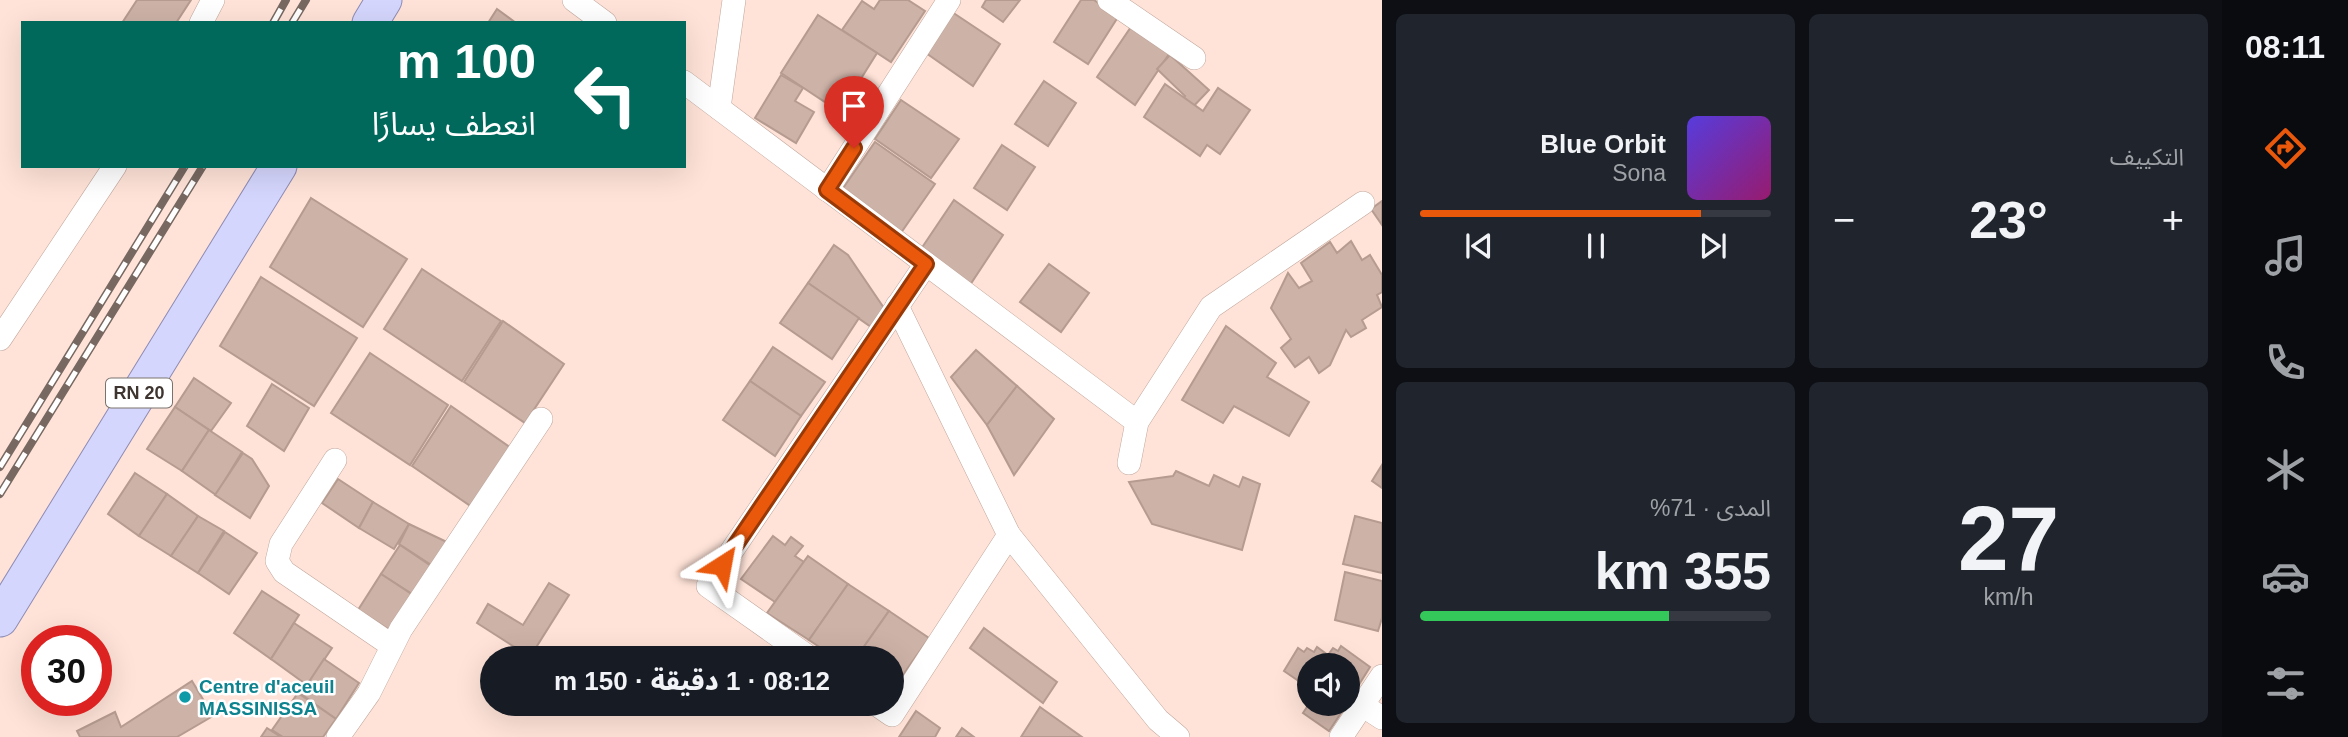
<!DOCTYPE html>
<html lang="ar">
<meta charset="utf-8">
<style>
:root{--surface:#171b24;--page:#20242c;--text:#f1f3f6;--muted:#9ea1a6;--line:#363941;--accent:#ea580c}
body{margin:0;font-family:Arial,"Noto Sans Arabic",sans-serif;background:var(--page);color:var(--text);direction:rtl;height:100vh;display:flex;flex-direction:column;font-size:26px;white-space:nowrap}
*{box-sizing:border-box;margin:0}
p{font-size:23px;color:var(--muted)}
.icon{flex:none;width:38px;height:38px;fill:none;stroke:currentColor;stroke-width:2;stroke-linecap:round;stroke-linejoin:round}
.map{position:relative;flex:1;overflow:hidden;direction:ltr}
.panel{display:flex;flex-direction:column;gap:14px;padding:14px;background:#0d0f14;width:840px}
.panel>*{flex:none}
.guide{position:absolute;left:21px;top:21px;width:665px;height:147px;border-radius:0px;box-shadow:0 7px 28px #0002;direction:rtl;background:#00695c;color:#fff;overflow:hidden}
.controls{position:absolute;left:1297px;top:653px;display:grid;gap:14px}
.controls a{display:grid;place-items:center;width:63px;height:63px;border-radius:50%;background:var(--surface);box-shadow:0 7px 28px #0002;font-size:35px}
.speed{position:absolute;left:21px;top:625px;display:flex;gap:14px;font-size:35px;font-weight:700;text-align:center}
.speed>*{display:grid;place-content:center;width:91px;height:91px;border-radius:50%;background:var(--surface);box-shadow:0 7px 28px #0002;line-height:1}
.speed .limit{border:10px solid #d22;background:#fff;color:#111}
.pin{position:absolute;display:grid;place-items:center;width:60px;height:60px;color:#fff;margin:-72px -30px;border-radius:50% 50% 50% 0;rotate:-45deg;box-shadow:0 0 7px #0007}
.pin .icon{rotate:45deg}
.me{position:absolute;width:77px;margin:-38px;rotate:34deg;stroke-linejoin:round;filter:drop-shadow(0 0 5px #0008)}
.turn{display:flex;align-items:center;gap:24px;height:147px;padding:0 35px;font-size:32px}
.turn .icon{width:91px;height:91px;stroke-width:2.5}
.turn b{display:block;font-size:49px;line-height:60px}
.big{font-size:52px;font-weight:800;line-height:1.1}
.panel .card{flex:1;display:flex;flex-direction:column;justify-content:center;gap:10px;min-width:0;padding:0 24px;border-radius:10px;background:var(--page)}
.panel .dial{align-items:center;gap:0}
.dial b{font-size:91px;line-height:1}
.song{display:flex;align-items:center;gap:21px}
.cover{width:84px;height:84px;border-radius:10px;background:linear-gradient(135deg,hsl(250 70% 55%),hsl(320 70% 35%))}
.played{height:7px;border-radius:4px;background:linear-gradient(90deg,var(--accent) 80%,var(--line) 80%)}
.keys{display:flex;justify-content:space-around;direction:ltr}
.heat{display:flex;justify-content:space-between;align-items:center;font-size:38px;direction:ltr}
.charge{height:10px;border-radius:5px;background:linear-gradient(90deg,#34c759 71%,var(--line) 0)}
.panel .tiles{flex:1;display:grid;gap:14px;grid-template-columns:repeat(2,1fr)}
.trip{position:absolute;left:480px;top:646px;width:424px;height:70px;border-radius:35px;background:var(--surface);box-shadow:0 7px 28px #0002;font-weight:800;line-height:70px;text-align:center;direction:rtl}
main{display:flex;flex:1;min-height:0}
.tabs{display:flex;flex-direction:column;width:126px;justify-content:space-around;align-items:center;background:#090b0e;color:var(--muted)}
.tabs .icon{width:49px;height:49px}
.tabs .active{color:var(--accent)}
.tabs b{font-size:32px;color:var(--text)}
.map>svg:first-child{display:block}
.building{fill:#cdb2a7;stroke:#b59b90;stroke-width:2}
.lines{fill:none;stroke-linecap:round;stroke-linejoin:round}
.street-casing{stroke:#c0a69b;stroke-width:24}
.primary-casing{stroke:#8e8cb5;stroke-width:37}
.street{stroke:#fff;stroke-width:23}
.primary{stroke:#d5d6fd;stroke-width:35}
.rail-casing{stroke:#776861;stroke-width:8}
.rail{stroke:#fff;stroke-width:5;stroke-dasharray:16;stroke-linecap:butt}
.route-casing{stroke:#983908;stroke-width:18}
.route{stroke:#ea580c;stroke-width:12}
.culture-dot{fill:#0f9aa8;stroke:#fff;stroke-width:2.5}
.labels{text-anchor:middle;stroke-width:5;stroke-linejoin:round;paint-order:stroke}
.shield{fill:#fff;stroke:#79726e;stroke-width:2}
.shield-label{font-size:18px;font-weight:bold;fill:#3f3530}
.culture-label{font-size:19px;font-weight:bold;fill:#0d838f;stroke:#fff;text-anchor:start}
</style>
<main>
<nav class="tabs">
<b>08:11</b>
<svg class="icon active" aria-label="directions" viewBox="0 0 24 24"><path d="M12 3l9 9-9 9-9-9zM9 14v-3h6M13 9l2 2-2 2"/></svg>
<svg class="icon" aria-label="music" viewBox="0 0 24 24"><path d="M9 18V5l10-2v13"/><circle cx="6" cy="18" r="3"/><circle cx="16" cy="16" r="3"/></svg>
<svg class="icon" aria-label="phone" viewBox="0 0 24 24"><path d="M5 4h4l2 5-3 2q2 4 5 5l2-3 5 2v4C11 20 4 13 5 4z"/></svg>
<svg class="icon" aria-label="climate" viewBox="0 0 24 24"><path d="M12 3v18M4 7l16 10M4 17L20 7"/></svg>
<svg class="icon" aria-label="car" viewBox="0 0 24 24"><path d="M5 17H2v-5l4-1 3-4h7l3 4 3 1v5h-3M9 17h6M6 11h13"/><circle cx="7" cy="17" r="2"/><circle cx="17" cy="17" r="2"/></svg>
<svg class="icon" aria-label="filters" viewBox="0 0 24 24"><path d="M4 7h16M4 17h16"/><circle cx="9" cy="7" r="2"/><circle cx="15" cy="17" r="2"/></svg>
</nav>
<section class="panel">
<div class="tiles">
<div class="card"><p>التكييف</p>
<div class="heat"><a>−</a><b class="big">23°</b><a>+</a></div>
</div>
<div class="card">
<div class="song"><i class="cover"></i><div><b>Blue Orbit</b><p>Sona</p></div></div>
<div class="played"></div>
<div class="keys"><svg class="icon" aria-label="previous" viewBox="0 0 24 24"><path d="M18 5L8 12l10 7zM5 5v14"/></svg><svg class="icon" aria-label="pause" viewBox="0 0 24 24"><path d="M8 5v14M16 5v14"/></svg><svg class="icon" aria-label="next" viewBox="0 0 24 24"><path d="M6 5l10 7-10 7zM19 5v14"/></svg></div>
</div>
<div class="card dial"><b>27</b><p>km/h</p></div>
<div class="card"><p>المدى · 71%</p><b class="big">355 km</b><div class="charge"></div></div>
</div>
</section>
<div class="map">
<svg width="1382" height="737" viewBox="0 0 1382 737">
<rect width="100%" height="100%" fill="#ffe3d8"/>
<g class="building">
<path d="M 137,0 L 191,0 L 176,23 L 122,23 Z"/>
<path d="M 880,0 L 908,0 L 925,11 L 891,62 L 842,30 L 862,1 L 874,9 Z"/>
<path d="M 986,0 L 1020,0 L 1003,22 L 982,7 Z"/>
<path d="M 1081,0 L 1094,0 L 1118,17 L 1088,64 L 1054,42 Z"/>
<path d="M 497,9 L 516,23 L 488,23 Z"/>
<path d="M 952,12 L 1000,44 L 973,86 L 926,53 Z"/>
<path d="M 818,15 L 877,53 L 840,112 L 781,73 Z"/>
<path d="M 1133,24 L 1171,51 L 1135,105 L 1097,77 Z"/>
<path d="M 1170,55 L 1209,90 L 1189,111 L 1180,102 L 1185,96 L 1157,69 Z"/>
<path d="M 781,75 L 803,88 L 795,101 L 814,112 L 796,143 L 755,118 Z"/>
<path d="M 1044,81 L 1076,103 L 1048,146 L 1015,124 Z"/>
<path d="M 1165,84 L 1203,111 L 1218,88 L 1250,110 L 1220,154 L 1207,145 L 1200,156 L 1144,117 Z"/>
<path d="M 901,100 L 959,139 L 931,178 L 875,139 Z"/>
<path d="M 875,142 L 935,184 L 898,237 L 839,194 Z"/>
<path d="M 1002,145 L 1035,167 L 1007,210 L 974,188 Z"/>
<path d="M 311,198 L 407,259 L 363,327 L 270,267 Z"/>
<path d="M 954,200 L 1003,235 L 968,288 L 919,252 Z"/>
<path d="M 1382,201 L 1382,225 L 1371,209 Z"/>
<path d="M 1351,241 L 1362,260 L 1370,255 L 1382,275 L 1382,292 L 1377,295 L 1382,307 L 1362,320 L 1366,328 L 1351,337 L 1346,330 L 1330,365 L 1319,373 L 1309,357 L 1295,367 L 1281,348 L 1291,339 L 1271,308 L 1288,273 L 1299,288 L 1312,281 L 1301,263 L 1330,242 L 1337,253 Z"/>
<path d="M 834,245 L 848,255 L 886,311 L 874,329 L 808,283 Z"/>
<path d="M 1049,264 L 1089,293 L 1061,332 L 1020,302 Z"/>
<path d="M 422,269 L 501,321 L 462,381 L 384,329 Z"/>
<path d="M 261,277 L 357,338 L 314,406 L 220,346 Z"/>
<path d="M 808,283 L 859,318 L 832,359 L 780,323 Z"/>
<path d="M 503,321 L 564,364 L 525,423 L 464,382 Z"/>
<path d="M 1226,326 L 1276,363 L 1267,377 L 1309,402 L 1289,436 L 1234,406 L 1223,423 L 1182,400 Z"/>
<path d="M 773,347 L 825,382 L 801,416 L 750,381 Z"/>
<path d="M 976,350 L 1017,386 L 987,425 L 951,377 Z"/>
<path d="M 370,353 L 448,405 L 410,465 L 331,413 Z"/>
<path d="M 194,378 L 231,403 L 211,431 L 175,407 Z"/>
<path d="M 750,381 L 801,416 L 775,456 L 723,420 Z"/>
<path d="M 272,384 L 309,408 L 284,451 L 247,426 Z"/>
<path d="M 1017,386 L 1054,419 L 1014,475 L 987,425 Z"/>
<path d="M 451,406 L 511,448 L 472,507 L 412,466 Z"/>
<path d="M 175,407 L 209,430 L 182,471 L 147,449 Z"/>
<path d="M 209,430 L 242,452 L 216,495 L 182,471 Z"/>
<path d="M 243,453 L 252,459 L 269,486 L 250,518 L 215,495 Z"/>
<path d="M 1382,465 L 1382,488 L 1372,481 Z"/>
<path d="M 1176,471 L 1209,486 L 1214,475 L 1239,487 L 1243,477 L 1260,484 L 1242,550 L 1152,524 L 1129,482 L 1173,476 Z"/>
<path d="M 135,473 L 167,494 L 139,536 L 108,514 Z"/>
<path d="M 338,479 L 373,502 L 359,528 L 322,503 Z"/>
<path d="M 167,494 L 198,516 L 171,556 L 139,536 Z"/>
<path d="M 373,502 L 409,524 L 394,549 L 359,528 Z"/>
<path d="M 198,516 L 224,531 L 198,573 L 171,556 Z"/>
<path d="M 1355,516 L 1382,523 L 1382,573 L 1343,564 Z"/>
<path d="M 409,524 L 451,544 L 436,568 L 399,544 Z"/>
<path d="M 225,532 L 257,553 L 229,594 L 198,573 Z"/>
<path d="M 773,536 L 785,545 L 791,537 L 803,546 L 795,556 L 804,562 L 775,602 L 741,579 Z"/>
<path d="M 400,545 L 437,570 L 420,599 L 381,574 Z"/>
<path d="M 808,556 L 848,584 L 809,640 L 767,613 Z"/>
<path d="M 1345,572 L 1382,581 L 1382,618 L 1378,631 L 1335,620 Z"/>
<path d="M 381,574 L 419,599 L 396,634 L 358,610 Z"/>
<path d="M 549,583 L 569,595 L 530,657 L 477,623 L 488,604 L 523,625 Z"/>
<path d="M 848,584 L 889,611 L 856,658 L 836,658 L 809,640 Z"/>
<path d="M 262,591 L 299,615 L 271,659 L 234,633 Z"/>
<path d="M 889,611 L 929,638 L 891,692 L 891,658 L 856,658 Z"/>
<path d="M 294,623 L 332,648 L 307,685 L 271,659 Z"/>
<path d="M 984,628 L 1057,682 L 1043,703 L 970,648 Z"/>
<path d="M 1341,646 L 1370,667 L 1348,702 L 1348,665 L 1309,665 L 1309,688 L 1284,671 L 1298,648 L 1304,652 L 1307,648 L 1314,652 L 1317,647 L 1328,655 L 1333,648 L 1338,651 Z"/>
<path d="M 324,659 L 359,683 L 336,719 L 301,694 Z"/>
<path d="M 192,681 L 213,716 L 177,737 L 80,737 L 77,731 L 115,712 L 121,727 Z"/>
<path d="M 298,693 L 336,719 L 323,737 L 283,737 L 272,730 Z"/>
<path d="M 1309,704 L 1347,704 L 1329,731 L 1303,713 Z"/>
<path d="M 1040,707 L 1082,737 L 1021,737 Z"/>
<path d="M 916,711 L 940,728 L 935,737 L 899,737 Z"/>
<path d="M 267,728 L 281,737 L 261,737 Z"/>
<path d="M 962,728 L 974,737 L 956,737 Z"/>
</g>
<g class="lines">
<g class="street-casing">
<g id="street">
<path d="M 574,0 L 605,23"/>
<path d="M 1109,0 L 1194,58"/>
<path d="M 201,23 L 213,0"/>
<path d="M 684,82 L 1137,422"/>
<path d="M 719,108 L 734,0"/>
<path d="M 827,190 L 949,0"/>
<path d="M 897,306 L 1009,535 L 1158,720 L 1178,737"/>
<path d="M 0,339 L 115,166"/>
<path d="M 335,460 L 281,544 L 277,561 L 284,572 L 391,645"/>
<path d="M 1129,463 L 1137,422 L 1211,307 L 1363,203"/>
<path d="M 810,658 L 708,586 L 926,264"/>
<path d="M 876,704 L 892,715 L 1009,535"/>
<path d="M 1362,705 L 1382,718"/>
<path d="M 338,737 L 369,693 L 401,629 L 541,419"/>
<path d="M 1341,737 L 1382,676"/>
</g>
</g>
<g class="primary-casing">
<g id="primary">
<path d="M 370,23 L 384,0"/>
<path d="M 0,619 L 279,166"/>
</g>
</g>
<use href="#street" class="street"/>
<use href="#primary" class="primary"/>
<g class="rail-casing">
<g id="rail">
<path d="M 273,23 L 286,0"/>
<path d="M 292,23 L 306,0"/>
<path d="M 0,467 L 185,166"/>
<path d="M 0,494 L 203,166"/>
</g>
</g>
<use href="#rail" class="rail"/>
</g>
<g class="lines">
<g class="route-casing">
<path id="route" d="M 722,565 L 926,264 L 827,190 L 854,148"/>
</g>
<use href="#route" class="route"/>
</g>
<circle class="culture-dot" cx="185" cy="697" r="7"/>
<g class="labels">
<rect class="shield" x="106" y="378.5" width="66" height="29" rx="5"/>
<g class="shield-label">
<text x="139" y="399">RN 20</text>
</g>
<g class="culture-label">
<text x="199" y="693">Centre d'aceuil<tspan x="199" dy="22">MASSINISSA</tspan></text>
</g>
</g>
</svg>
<div class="controls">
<a><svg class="icon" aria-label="sound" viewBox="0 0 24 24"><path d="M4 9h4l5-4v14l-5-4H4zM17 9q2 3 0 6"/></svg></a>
</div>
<div class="speed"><div class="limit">30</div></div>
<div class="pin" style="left:854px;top:148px;background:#d93025"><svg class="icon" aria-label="arrive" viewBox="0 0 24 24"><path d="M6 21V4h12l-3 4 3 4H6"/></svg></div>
<svg class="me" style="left:722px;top:565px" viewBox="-20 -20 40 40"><path d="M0-17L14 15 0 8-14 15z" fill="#ea580c" stroke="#fff" stroke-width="4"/></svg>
<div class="trip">08:12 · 1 دقيقة · 150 m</div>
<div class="guide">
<div class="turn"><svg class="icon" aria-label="left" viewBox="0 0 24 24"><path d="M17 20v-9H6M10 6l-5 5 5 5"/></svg><div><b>100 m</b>انعطف يسارًا</div></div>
</div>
</div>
</main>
